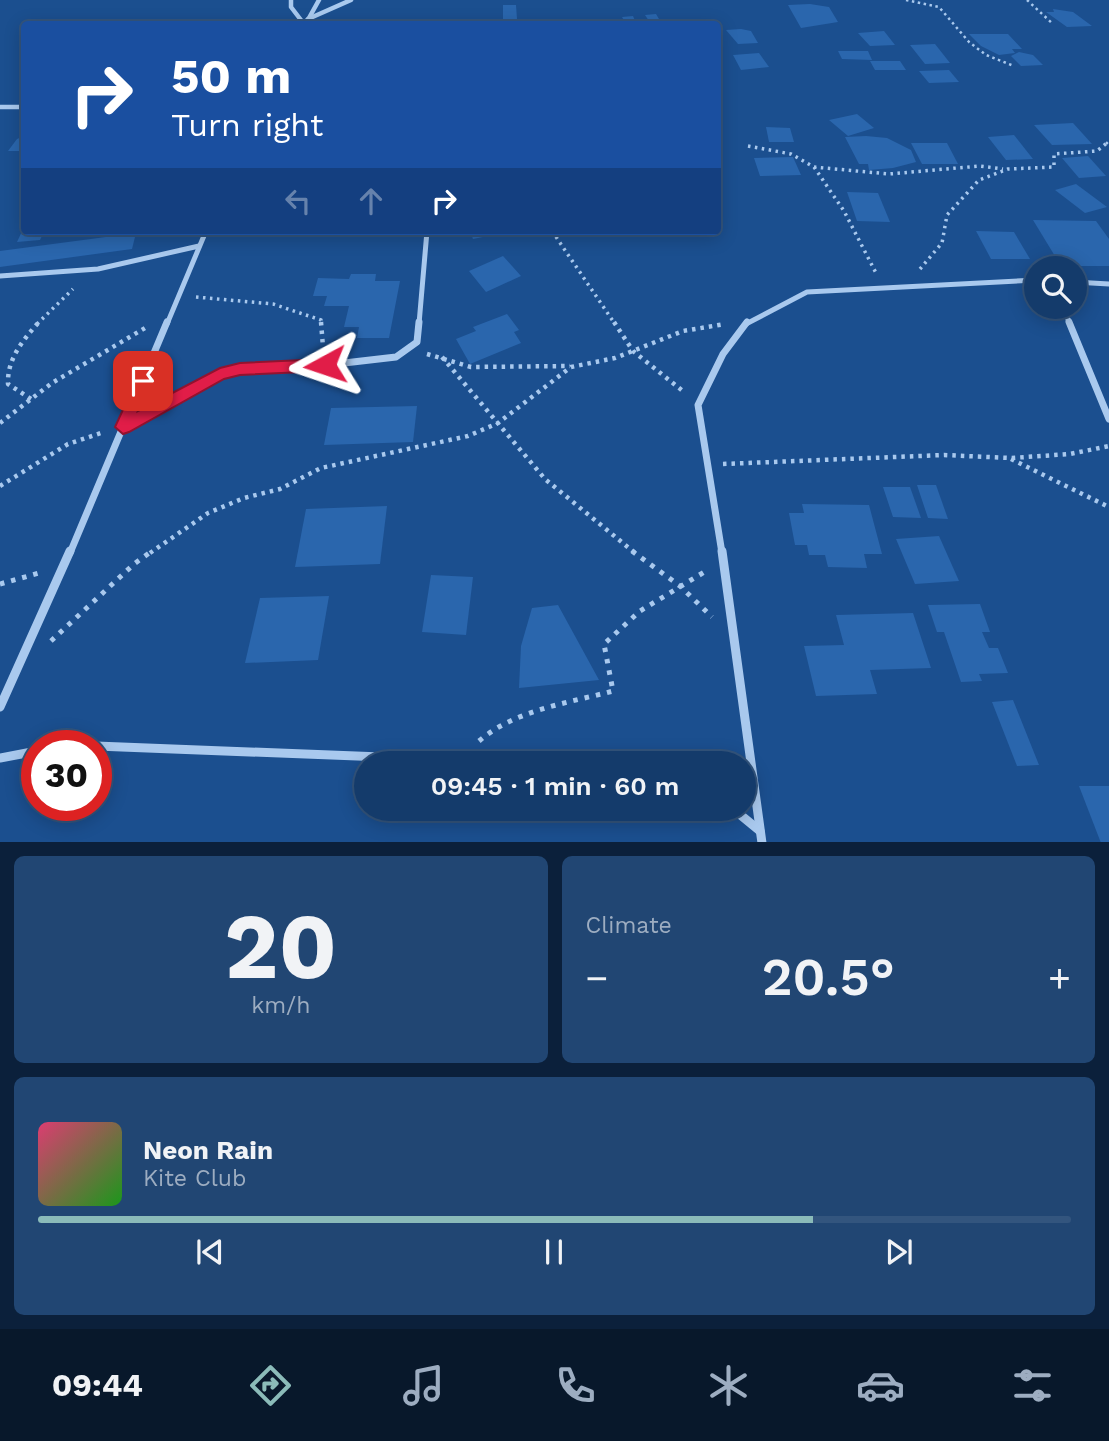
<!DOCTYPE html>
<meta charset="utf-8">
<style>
:root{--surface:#143b6b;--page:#214673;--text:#f1f3f6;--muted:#9dadc1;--line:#33557e;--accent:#8bbbb9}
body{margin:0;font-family:"Work Sans",sans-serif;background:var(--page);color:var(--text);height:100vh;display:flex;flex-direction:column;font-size:26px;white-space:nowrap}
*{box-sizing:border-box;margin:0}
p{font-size:23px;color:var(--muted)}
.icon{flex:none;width:38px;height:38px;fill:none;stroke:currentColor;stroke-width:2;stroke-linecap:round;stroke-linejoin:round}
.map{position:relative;height:842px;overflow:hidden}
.details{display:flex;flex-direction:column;gap:14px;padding:14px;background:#0b203b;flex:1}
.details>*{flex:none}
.top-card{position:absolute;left:21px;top:21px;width:700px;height:214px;border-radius:7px;box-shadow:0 4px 18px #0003,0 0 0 2px var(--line);background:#1a4fa0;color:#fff;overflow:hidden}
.controls{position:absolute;left:1024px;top:256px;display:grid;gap:14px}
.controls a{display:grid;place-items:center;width:63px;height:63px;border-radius:50%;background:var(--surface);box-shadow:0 4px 18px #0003,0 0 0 2px var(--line);font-size:35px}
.speed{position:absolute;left:21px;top:730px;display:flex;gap:14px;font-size:35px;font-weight:700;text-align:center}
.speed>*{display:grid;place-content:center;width:91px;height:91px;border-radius:50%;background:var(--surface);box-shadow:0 4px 18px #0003,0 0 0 2px var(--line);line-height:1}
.speed .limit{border:10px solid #d22;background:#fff;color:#111}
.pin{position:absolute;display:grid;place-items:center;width:60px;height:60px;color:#fff;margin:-30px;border-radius:14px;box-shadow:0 4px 10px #0006}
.me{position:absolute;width:77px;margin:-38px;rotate:265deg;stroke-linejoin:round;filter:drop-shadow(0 0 5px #0008)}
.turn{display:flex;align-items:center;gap:24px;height:147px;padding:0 35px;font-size:32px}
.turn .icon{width:91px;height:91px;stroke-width:2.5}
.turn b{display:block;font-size:49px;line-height:60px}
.lanes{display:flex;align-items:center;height:66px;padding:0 35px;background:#0003;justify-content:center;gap:35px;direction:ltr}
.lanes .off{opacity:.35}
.big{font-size:52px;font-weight:600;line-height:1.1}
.details .widget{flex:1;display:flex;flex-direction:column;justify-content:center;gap:10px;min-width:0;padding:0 24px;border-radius:10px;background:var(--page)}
.details .dial{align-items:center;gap:0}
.dial b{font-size:91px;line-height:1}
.song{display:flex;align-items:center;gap:21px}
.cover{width:84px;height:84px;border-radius:10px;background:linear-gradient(135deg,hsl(340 70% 55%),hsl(120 70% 35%))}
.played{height:7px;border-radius:4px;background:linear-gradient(90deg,var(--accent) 75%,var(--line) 75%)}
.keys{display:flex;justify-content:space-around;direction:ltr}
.heat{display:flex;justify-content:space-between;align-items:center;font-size:38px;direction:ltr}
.details .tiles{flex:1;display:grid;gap:14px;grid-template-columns:1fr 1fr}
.widget:last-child{grid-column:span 2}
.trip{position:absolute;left:354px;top:751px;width:402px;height:70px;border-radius:35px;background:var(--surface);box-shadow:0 4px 18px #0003,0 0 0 2px var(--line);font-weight:600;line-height:70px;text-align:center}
.tab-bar{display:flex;height:112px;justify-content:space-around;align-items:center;background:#08182b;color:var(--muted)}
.tab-bar .icon{width:49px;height:49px}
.tab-bar .active{color:var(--accent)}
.tab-bar b{font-size:32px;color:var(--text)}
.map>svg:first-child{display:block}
.building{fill:#2a66ad}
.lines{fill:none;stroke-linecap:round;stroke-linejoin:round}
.path-far3{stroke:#a9c9ee;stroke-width:2.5;stroke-dasharray:2.5 3.5;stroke-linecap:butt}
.path-far2{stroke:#a9c9ee;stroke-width:3.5;stroke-dasharray:2.5 4.5;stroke-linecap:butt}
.path-far1{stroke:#a9c9ee;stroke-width:4.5;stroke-dasharray:3.5 5;stroke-linecap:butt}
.path{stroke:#a9c9ee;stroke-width:5;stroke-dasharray:4.5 7;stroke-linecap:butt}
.street-far3{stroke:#a9c9ee;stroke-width:4.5}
.street-far2{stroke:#a9c9ee;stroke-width:5}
.street-far1{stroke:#a9c9ee;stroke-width:7}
.street{stroke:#a9c9ee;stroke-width:9}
.route{fill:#e11d48;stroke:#92132f;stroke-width:2}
</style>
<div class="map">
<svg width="1109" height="843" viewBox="0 0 1109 843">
<rect width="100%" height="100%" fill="#1b4f8f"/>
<g class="building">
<path d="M 810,4 L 829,7 L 838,22 L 801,28 L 788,5 Z"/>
<path d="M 503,5 L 516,5 L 517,19 L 503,19 Z"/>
<path d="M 1053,9 L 1073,12 L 1092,26 L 1067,27 L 1046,12 L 1054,12 Z"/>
<path d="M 656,14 L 662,24 L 626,24 L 622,17 L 633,16 L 636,23 L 649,21 L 645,15 Z"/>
<path d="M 741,29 L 751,31 L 758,43 L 738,44 L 726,30 Z"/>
<path d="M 884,31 L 895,45 L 870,46 L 858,33 Z"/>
<path d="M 969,34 L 1008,34 L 1022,49 L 1012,49 L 1015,53 L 999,55 L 981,46 Z"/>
<path d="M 935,44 L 950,63 L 925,64 L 910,45 Z"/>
<path d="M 838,51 L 868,51 L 872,60 L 842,59 Z"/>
<path d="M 1019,52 L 1033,55 L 1043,65 L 1021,66 L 1011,56 Z"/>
<path d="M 759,53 L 769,67 L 741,70 L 733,55 Z"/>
<path d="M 870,61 L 900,61 L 906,70 L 875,70 Z"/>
<path d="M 949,70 L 959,82 L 929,83 L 919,71 Z"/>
<path d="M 857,114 L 874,128 L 848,136 L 829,120 Z"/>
<path d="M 1073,123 L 1092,144 L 1052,145 L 1034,125 Z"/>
<path d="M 766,127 L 790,128 L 794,142 L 769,142 Z"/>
<path d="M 1014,135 L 1033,159 L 1006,160 L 988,137 Z"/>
<path d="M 24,136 L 24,151 L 8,151 L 17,139 Z"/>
<path d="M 866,136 L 887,138 L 911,150 L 916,162 L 893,168 L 869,170 L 868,164 L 859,164 L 845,137 Z"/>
<path d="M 911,143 L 947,143 L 958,164 L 922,164 Z"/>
<path d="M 1088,156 L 1106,176 L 1079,178 L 1062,158 Z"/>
<path d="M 793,157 L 801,175 L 760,176 L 754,158 Z"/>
<path d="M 1076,184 L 1107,207 L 1085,213 L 1055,190 Z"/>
<path d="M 847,192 L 878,193 L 890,222 L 857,221 Z"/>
<path d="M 1033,220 L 1096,221 L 1109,239 L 1109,266 L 1061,266 Z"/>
<path d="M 24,227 L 24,231 L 62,231 L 60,235 L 42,236 L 40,240 L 17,242 Z"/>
<path d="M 470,231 L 508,231 L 508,232 L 473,239 Z"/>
<path d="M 976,231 L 1014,232 L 1030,259 L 991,259 Z"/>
<path d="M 136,233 L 132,249 L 0,267 L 0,251 Z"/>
<path d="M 503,256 L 521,276 L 486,292 L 469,271 Z"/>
<path d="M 351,274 L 376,274 L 375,281 L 400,281 L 389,338 L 357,338 L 359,327 L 344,327 L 349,306 L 324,306 L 327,296 L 313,296 L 318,278 L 349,279 Z"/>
<path d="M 507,314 L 519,330 L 514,332 L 521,343 L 470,364 L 456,339 L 476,331 L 473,327 Z"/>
<path d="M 417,406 L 413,442 L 324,445 L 331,408 Z"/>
<path d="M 917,485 L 936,485 L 948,519 L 928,518 Z"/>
<path d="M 883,487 L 910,487 L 921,518 L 893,517 Z"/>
<path d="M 802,504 L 869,505 L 882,554 L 864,554 L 867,568 L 828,567 L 825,555 L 809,555 L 807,545 L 795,545 L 789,513 L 804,513 Z"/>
<path d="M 387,506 L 380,564 L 295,567 L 306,509 Z"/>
<path d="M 939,536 L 959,581 L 915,584 L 896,539 Z"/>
<path d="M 431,575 L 473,577 L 466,635 L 422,632 Z"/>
<path d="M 329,596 L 318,660 L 245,663 L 260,598 Z"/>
<path d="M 980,604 L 990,632 L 982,632 L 989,648 L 998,648 L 1008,673 L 979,674 L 982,681 L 961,682 L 944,632 L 937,632 L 928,605 Z"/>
<path d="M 558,605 L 599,680 L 519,688 L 521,646 L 532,608 Z"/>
<path d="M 913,613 L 931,668 L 870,670 L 877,694 L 816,696 L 804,646 L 844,645 L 836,615 Z"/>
<path d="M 1013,700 L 1039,765 L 1017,766 L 992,702 Z"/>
<path d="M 1079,786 L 1109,786 L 1109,843 L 1101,843 Z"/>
</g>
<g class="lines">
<g class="path-far3">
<path d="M 906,0 L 939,7 L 969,42 L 986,55 L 1014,66"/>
<path d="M 1027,0 L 1053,24"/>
<path d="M 1106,144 L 1109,141"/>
</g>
<g class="path-far2">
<path d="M 748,146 L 791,154 L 814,167 L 889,174 L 980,166 L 1003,169"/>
<path d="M 814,167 L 844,211 L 876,273"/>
<path d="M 552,231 L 615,324"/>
<path d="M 920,269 L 942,243 L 947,215 L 979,180 L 1008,169 L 1054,167 L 1054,154 L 1097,151 L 1108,142"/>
<path d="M 196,297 L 273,304 L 321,320 L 321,324"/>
<path d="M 37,324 L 73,289"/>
</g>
<g class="path-far1">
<path d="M 321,322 L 323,347"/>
<path d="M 614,322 L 633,351 L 684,392"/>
<path d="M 427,354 L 471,367 L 570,366"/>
<path d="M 442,357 L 545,479 L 635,553"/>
<path d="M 31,399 L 8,384 C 7,359 23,340 39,322"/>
<path d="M 0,423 L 52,383 L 145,328"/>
<path d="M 1011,459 L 1109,507"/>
<path d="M 723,464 L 944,455 L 1011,458 L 1070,454 L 1109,446"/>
<path d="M 0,486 L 68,444 L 101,433"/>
<path d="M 150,553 L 208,513 L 244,498 L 280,489 L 321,468 L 468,436 L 498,423 L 571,367 L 615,358 L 683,331 L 725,324"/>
</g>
<g class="path">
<path d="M 632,551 L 680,586 L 712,617"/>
<path d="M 0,584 L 39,573"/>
<path d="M 51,641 L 134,564 L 152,551"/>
<path d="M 479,741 C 515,710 568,703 613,691 L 604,644 L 640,611 L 706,571"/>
</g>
<g class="street-far3">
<path d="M 291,0 L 291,7 L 304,24"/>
<path d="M 309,18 L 319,0"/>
<path d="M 304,24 L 308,19 L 351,0"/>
<path d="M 0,107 L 24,107"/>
</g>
<g class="street-far2">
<path d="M 0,276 L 98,269 L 199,246"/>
<path d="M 1074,282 L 1109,284"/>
<path d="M 1062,306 L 1070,324"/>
<path d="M 167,324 L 206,231"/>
<path d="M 419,324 L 427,231"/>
<path d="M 746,324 L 807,292 L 1036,280"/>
</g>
<g class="street-far1">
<path d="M 1069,322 L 1109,419"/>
<path d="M 124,427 L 220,374 L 240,369 L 301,368 L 396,357 L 417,342 L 419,322"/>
<path d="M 70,553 L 167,322"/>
<path d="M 722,553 L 698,405 L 723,354 L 747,322"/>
</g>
<g class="street">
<path d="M 722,551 L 762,843"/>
<path d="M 0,707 L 70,551"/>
<path d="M 66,746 L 87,746"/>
<path d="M 96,746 L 538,763"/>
<path d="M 0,758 L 37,751"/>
<path d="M 732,808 L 760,831"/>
</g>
</g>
<path class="route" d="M 325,359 L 332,365 L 325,371 L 240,375 L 224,379 L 129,432 L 123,434 L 115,427 L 138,377 L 143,375 L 151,381 L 138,411 L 220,368 L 240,363 Z"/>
</svg>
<div class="controls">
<a><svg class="icon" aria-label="search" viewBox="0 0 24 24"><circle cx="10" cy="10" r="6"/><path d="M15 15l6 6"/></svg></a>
</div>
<div class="speed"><div class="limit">30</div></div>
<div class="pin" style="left:143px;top:381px;background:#d93025"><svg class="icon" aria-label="arrive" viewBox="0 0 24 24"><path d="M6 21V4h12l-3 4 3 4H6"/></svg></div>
<svg class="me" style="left:325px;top:365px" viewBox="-20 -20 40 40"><path d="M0-17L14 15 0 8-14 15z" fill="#e11d48" stroke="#fff" stroke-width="4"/></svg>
<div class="trip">09:45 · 1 min · 60 m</div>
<div class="top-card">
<div class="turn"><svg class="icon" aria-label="right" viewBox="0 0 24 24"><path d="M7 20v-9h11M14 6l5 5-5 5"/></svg><div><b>50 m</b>Turn right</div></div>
<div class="lanes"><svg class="icon off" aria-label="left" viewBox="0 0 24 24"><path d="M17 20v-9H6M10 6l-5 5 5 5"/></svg><svg class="icon off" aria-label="ahead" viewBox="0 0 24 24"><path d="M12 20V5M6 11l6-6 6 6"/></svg><svg class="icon" aria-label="right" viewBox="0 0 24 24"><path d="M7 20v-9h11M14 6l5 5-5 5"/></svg></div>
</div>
</div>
<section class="details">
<div class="tiles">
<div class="widget dial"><b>20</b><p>km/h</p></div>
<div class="widget"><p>Climate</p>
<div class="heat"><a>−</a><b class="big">20.5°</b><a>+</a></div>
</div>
<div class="widget">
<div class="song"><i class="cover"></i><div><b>Neon Rain</b><p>Kite Club</p></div></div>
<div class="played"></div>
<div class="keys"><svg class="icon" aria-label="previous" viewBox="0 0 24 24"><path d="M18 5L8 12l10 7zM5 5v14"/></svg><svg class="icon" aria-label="pause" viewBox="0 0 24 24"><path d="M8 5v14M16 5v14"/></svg><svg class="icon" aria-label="next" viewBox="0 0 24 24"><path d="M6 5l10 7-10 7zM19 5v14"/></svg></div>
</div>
</div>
</section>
<nav class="tab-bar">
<b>09:44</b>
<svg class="icon active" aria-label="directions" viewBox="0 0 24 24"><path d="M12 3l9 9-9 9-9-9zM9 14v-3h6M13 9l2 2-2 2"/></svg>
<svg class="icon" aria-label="music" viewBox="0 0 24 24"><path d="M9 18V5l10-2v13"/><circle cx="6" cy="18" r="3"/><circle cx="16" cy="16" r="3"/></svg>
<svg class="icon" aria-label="phone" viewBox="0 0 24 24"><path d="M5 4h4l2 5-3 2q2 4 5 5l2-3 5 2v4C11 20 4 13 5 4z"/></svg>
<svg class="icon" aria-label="climate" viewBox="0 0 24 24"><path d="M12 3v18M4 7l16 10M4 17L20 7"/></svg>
<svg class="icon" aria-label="car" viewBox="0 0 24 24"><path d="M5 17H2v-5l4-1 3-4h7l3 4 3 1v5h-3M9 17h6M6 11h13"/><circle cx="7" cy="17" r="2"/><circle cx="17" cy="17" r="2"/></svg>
<svg class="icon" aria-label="filters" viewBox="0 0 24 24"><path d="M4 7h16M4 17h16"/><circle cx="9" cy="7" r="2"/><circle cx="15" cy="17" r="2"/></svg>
</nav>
